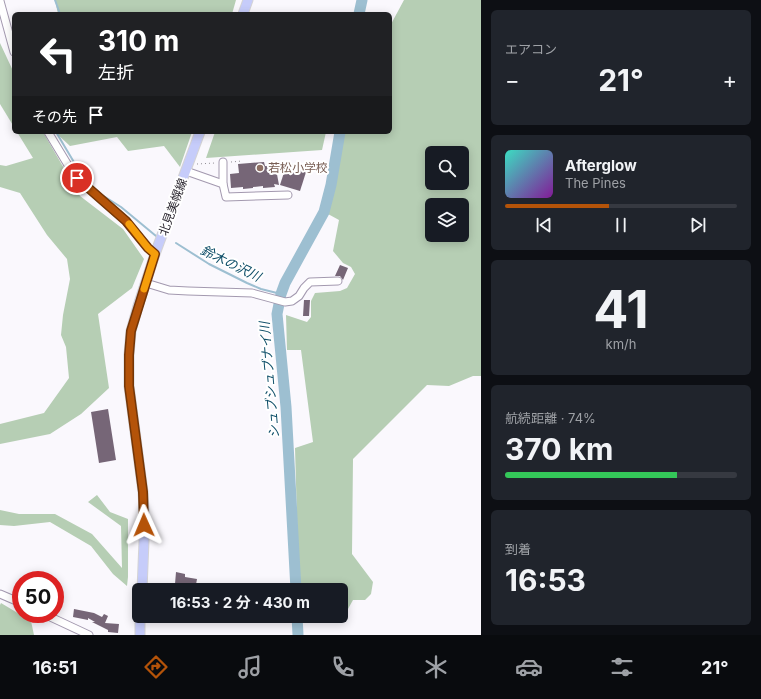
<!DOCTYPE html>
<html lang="ja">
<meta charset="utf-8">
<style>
:root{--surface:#171b24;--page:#20242c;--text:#f1f3f6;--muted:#9ea1a6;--line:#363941;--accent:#b45309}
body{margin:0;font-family:Inter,"Noto Sans JP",sans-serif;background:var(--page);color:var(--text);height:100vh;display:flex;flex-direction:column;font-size:15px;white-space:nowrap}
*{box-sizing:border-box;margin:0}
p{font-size:13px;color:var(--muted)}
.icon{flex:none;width:22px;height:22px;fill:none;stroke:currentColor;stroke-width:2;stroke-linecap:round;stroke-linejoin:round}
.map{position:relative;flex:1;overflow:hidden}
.side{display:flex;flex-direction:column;gap:10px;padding:10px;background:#0d0f14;width:280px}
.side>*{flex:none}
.guide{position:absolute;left:12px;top:12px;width:380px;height:122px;border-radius:6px;box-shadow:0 2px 10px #0003;background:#202124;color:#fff;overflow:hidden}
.tools{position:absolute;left:425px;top:146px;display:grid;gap:8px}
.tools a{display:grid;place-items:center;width:44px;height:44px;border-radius:6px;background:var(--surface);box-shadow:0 2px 10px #0003;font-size:20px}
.speed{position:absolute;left:12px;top:571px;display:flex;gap:8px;font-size:20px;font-weight:700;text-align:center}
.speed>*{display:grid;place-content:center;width:52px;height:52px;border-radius:50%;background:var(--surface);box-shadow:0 2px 10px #0003;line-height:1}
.speed .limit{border:6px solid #d22;background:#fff;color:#111}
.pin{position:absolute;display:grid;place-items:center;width:34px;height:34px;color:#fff;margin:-17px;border:2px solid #fff;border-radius:50%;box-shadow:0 1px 4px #0007}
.me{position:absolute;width:44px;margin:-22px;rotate:359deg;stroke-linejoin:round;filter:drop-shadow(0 0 3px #0008)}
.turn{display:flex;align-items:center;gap:14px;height:84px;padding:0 20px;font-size:18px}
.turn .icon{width:52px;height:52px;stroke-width:2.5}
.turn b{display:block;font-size:28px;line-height:34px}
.then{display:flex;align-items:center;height:38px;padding:0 20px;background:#0003;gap:8px;font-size:15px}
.big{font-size:30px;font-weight:700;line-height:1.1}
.side .tile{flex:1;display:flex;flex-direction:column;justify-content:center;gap:6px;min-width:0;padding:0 14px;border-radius:6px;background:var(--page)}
.side .dial{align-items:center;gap:0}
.dial b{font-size:52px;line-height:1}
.song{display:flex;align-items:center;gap:12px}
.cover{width:48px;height:48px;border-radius:6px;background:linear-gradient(135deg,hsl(170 70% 55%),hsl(290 70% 35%))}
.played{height:4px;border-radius:2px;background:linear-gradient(90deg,var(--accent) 45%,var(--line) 45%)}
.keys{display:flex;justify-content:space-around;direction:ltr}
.heat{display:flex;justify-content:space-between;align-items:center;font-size:22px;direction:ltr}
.charge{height:6px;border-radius:3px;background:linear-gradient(90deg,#34c759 74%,var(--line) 0)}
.trip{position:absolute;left:132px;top:583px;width:216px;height:40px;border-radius:6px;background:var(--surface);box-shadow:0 2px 10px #0003;font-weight:700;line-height:40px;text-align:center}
.dock{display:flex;height:64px;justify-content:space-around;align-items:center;background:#090b0e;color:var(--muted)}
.dock .icon{width:28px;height:28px}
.dock .active{color:var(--accent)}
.dock b{font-size:18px;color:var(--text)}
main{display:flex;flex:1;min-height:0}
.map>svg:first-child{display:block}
.green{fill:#b6ceb4;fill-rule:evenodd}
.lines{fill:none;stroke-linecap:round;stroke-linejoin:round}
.stream{stroke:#9dbfd1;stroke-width:2}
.river{stroke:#9dbfd1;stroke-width:11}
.building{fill:#766677}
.minor-casing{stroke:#a399af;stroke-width:9}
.major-casing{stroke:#d4d3d5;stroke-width:11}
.path{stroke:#918e95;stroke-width:1;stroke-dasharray:1 3;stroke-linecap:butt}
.minor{stroke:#fff;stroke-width:7}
.major{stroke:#c6ccfa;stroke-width:9}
.route-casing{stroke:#753606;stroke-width:10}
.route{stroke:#b45309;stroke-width:7}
.slow{stroke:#f59e0b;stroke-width:7}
.education-dot{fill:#8d6e63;stroke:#fff;stroke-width:1.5}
.labels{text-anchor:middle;stroke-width:4;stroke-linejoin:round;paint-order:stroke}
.education-label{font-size:12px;fill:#785e54;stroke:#fff;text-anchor:start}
.street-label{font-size:12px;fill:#29252e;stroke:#fff}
.water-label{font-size:13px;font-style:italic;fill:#0f4f69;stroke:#fff}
</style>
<main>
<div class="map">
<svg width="481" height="635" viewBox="0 0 481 635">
<rect width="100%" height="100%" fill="#faf8fd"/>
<g class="green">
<path d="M 55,0 L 236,0 L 232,14 L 58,14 Z"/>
<path d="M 404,0 L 481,0 L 481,376 L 473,376 L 449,386 L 427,385 L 353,459 L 352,554 L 373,582 L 371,594 L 365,600 L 353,600 L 348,609 L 341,612 L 341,590 L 299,590 L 295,448 L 313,442 L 301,350 L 287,350 L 286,315 L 307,322 L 311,317 L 311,301 L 315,293 L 340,291 L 347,288 L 355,274 L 351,267 L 343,263 L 333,251 L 339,220 L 328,214 L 325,197 L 336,132 L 390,132 L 390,26 ZM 432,153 L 462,153 L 462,183 L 432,183 ZM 432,205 L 462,205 L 462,235 L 432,235 Z"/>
<path d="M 0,43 L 14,73 L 14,127 L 0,104 Z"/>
<path d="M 17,132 L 43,132 L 80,196 L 123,229 L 144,259 L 132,288 L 98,314 L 109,388 L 81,414 L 50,434 L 0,444 L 0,424 L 44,413 L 69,378 L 66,347 L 61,335 L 63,315 L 70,279 L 67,259 L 47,235 L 20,193 L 0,187 L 0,165 L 6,166 L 33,158 Z"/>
<path d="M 55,132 L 192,132 L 180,167 L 164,146 L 128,151 L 117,137 L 70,146 Z"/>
<path d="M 215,132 L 326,132 L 322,150 L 206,158 Z"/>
<path d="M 97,495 L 110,512 L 128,519 L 128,577 L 127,586 L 113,574 L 91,546 L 50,522 L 14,526 L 0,525 L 0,510 L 19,514 L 55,514 L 92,534 L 122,568 L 121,526 L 88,502 Z"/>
<path d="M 1,603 L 31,621 L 34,635 L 0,635 L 0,605 Z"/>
</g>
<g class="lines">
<g class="stream">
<path d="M 55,0 L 60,14"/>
<path d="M 56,132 L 84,179"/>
<path d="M 102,195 L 121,207 L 156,236"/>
<path d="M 176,243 L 209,264 L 247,283 L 261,289 L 281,294"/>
</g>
<g class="river">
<path d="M 359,14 L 362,0"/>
<path d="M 296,590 L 286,407 L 277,314 L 281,294 L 285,283 L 324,212 L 331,185 L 340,132"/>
<path d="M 297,616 L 298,635"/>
</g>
</g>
<g class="building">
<path d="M 264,162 L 265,166 L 268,166 L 269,169 L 276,169 L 279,185 L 274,184 L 275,187 L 263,188 L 263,186 L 253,187 L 253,188 L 243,189 L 243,187 L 231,188 L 230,174 L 239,173 L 238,164 Z"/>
<path d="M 287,163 L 307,169 L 300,191 L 280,185 Z"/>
<path d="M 340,265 L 348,268 L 343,280 L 340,276 L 335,276 Z"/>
<path d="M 304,300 L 310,300 L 309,316 L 303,316 Z"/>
<path d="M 108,409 L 116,460 L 99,463 L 91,412 Z"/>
<path d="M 176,572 L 185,574 L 185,577 L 197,579 L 195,590 L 177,590 L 178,584 L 175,584 Z"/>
<path d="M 74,609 L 94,613 L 102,617 L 104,614 L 108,616 L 105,623 L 119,624 L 118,633 L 108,632 L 108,630 L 92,622 L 95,622 L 88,618 L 88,620 L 73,617 Z"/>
</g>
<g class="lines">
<g class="minor-casing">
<g id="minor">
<path d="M 0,1 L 14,52"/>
<path d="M 48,132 L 71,170 L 77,178 L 126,221 L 148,248 L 155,254"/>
<path d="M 223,162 L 223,184"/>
<path d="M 186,171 L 223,184 L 226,197 L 288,195"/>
<path d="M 146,283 L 169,290 L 188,291 L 252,293 L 285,302 L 292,301 L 299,296 L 304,288 L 310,282 L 338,281"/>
<path d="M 0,594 L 21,603"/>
<path d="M 44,614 L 89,635"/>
</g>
</g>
<g class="major-casing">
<g id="major">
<path d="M 243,14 L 248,0"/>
<path d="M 142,590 L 144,541 L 144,510 L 143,492 L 129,386 L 129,355 L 131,331 L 138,306 L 155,254 L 200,132"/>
<path d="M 140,635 L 140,616"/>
</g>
</g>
<g class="path">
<path d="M 231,162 L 242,161"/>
<path d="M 197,164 L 215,163"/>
</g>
<use href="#minor" class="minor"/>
<use href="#major" class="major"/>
</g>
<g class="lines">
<g class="route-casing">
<path id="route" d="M 77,178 L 126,221 L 148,248 L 155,254 L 131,331 L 129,355 L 129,386 L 143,492 L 144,525"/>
</g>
<use href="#route" class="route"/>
<path class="slow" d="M 129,224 L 148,248 L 155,254 L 144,289"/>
</g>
<circle class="education-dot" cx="260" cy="168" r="4"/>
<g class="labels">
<g class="education-label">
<text x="268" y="172">若松小学校</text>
</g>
<g class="street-label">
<text transform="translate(173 207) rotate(-70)" y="4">北見美幌線</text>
</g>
<g class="water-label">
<text transform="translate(231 263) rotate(26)" y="5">鈴木の沢川</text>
<text transform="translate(269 380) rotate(-95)" y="5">シュブシュブナイ川</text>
</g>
</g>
</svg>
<div class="tools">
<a><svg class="icon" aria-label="search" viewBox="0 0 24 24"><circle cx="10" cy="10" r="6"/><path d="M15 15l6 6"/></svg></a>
<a><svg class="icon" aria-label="layers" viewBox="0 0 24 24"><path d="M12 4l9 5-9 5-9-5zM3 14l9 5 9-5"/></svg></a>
</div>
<div class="speed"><div class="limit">50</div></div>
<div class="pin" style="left:77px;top:178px;background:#d93025"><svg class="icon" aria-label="arrive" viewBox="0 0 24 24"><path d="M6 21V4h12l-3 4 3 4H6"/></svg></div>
<svg class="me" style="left:144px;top:525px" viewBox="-20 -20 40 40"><path d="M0-17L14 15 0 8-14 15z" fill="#b45309" stroke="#fff" stroke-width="4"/></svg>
<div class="trip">16:53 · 2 分 · 430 m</div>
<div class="guide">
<div class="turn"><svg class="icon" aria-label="left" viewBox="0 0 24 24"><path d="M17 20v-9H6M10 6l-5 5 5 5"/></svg><div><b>310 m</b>左折</div></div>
<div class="then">その先<svg class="icon" aria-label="arrive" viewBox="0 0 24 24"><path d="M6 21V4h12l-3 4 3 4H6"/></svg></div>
</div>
</div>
<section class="side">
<div class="tile"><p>エアコン</p>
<div class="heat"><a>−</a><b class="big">21°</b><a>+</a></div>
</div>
<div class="tile">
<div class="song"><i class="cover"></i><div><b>Afterglow</b><p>The Pines</p></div></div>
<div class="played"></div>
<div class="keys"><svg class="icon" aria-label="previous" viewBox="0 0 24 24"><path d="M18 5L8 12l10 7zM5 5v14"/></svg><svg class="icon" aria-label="pause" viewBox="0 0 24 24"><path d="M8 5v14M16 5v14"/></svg><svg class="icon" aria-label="next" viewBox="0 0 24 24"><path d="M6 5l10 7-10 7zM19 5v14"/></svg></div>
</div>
<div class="tile dial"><b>41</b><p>km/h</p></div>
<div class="tile"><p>航続距離 · 74%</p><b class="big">370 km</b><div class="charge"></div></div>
<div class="tile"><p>到着</p><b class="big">16:53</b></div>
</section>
</main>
<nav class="dock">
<b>16:51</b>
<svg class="icon active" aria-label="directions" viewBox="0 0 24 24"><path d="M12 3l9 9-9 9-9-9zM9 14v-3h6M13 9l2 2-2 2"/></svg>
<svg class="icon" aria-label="music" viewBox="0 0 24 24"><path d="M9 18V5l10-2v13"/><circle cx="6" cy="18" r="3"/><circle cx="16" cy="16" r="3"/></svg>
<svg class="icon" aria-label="phone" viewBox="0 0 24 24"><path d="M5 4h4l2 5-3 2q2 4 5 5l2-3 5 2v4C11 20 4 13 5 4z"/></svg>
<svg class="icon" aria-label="climate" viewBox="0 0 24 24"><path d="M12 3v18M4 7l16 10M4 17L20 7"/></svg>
<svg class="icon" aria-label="car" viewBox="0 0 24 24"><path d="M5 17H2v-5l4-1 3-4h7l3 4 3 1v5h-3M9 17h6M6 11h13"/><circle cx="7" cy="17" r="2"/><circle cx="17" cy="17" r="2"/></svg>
<svg class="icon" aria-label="filters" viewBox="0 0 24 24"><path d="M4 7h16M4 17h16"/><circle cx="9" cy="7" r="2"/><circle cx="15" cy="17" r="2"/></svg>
<b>21°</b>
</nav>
